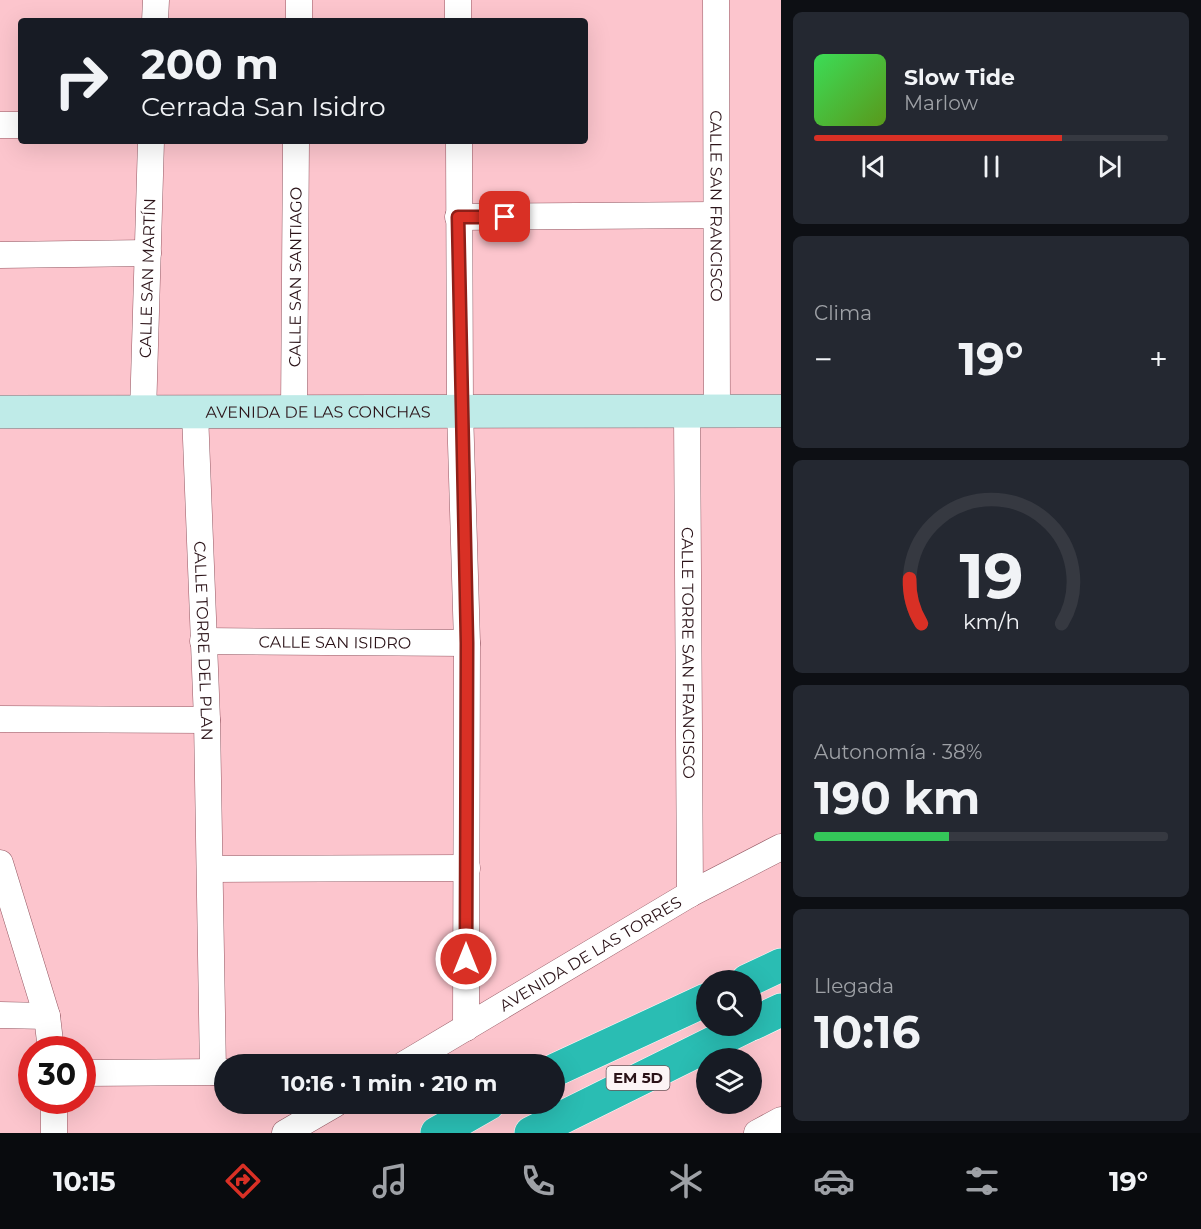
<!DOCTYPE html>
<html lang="es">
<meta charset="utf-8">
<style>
:root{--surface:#171b24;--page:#242831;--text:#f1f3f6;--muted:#9ea1a6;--line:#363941;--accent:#d93025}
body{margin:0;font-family:Montserrat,sans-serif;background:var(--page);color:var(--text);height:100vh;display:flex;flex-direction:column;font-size:22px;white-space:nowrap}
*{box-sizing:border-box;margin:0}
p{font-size:20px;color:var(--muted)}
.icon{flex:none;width:33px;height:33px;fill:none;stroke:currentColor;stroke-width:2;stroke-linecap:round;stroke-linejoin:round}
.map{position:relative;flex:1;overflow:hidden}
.details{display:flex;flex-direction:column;gap:12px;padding:12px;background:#0d0f14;width:420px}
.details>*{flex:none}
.banner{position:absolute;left:18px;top:18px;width:570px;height:126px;border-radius:6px;box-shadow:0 6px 24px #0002;background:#171b24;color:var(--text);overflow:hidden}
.fabs{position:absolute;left:696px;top:970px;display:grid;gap:12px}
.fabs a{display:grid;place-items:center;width:66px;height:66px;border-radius:50%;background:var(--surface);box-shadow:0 6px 24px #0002;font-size:30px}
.speed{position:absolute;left:18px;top:1036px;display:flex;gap:12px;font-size:30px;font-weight:700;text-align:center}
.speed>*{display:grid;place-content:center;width:78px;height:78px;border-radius:50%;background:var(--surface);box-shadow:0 6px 24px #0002;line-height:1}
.speed .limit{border:9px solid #d22;background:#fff;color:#111}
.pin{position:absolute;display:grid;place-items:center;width:51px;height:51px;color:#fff;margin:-26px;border-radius:12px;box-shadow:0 3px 9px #0006}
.me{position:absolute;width:66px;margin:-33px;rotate:0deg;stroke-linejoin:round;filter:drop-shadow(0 0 4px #0008)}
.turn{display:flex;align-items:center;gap:21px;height:126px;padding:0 24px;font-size:27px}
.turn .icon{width:78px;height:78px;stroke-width:2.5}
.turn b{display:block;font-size:42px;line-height:51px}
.big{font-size:45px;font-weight:700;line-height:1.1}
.details .widget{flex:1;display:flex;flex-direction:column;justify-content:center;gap:9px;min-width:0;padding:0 21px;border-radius:9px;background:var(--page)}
.details .dial{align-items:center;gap:0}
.dial svg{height:156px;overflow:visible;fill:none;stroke:var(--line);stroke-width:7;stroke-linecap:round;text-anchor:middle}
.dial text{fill:var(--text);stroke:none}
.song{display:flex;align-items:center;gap:18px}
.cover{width:72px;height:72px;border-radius:9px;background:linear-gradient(135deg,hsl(130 70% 55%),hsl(90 70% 35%))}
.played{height:6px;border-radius:3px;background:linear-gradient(90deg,var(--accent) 70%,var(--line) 70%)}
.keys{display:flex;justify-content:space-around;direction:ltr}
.heat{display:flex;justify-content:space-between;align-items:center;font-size:33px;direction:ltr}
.charge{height:9px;border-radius:4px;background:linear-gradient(90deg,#34c759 38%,var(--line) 0)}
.trip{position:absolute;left:214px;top:1054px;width:351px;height:60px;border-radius:30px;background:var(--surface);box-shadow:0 6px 24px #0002;font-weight:700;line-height:60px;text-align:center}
.menu{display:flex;height:96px;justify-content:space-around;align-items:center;background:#090b0e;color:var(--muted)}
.menu .icon{width:42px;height:42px}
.menu .on{color:var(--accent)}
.menu b{font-size:27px;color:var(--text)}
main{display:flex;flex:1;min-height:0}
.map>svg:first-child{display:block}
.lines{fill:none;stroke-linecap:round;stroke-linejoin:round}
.street-casing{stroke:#945863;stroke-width:27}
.secondary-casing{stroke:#945863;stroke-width:34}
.highway-casing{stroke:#fff;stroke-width:34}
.street{stroke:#fff;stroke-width:26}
.secondary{stroke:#bfebe8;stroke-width:33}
.highway{stroke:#2abdb3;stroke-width:33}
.route-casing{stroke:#8d1f18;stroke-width:15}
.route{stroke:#d93025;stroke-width:10}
.labels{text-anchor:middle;stroke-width:4.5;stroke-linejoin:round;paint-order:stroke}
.shield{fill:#fcf4f5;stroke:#6a565a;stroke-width:1.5}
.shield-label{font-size:15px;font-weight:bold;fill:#2b1318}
.street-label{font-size:16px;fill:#2b1318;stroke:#fcf4f5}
</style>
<main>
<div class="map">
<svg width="781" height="1133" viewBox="0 0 781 1133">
<rect width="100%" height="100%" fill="#fcc5cd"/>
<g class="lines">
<g class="street-casing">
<g id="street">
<path d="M 458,0 L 458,21"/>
<path id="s1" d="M 716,0 L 717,412"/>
<path d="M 155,21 L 156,0"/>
<path d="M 299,21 L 299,0"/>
<path d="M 0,125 L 21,125"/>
<path d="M 459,141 L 460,410 L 467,643 L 466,1028"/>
<path d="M 458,217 L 716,215"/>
<path d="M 0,255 L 148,253"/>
<path id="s2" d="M 294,412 L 296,141"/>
<path id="s3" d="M 195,413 L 207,720 L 213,1072"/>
<path id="s4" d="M 687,413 L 690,894"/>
<path id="s5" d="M 143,414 L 151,141"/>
<path id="s6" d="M 203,641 L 467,643"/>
<path d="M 0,719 L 207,720"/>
<path d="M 0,863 L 47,1016 L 51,1050"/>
<path d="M 210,869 L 467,868"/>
<path d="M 0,1015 L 47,1016"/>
<path id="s7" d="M 403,1065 L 690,894 L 781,847"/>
<path d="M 82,1073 L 225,1072"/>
<path d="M 54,1133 L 54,1101"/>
<path d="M 285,1133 L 335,1104"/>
<path d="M 757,1133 L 781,1120"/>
</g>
</g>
<g class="secondary-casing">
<g id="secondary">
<path id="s8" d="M 0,412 L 781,411"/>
</g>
</g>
<g class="highway-casing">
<g id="highway">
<path d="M 747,981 L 781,965"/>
<path d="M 752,1024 L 781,1010"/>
<path d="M 555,1070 L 706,1000"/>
<path d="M 437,1133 L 488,1104"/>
<path d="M 531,1133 L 747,1026"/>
</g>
</g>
<use href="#street" class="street"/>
<use href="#secondary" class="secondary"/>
<use href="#highway" class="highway"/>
</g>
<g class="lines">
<g class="route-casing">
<path id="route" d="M 466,959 L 467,643 L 458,217 L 505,217"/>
</g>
<use href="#route" class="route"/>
</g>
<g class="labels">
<rect class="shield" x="606.5" y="1066" width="63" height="24" rx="4.5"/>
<g class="shield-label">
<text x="638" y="1083">EM 5D</text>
</g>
<g class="street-label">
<text dy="6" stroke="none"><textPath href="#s1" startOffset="206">CALLE SAN FRANCISCO</textPath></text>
<text dy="6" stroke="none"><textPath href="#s2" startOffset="135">CALLE SAN SANTIAGO</textPath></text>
<text dy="6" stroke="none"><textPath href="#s5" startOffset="136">CALLE SAN MARTÍN</textPath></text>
<text dy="6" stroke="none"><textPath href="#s8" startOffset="318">AVENIDA DE LAS CONCHAS</textPath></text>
<text dy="6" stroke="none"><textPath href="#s3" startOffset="228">CALLE TORRE DEL PLAN</textPath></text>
<text dy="6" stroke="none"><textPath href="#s6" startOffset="132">CALLE SAN ISIDRO</textPath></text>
<text dy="6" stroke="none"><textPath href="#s4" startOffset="240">CALLE TORRE SAN FRANCISCO</textPath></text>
<text dy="6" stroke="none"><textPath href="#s7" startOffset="218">AVENIDA DE LAS TORRES</textPath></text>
</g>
</g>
</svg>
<div class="fabs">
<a><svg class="icon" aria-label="search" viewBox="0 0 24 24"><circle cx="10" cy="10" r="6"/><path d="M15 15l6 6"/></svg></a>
<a><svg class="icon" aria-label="layers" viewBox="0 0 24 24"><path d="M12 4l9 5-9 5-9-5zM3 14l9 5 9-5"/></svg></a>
</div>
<div class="speed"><div class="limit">30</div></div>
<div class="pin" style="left:505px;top:217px;background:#d93025"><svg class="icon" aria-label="arrive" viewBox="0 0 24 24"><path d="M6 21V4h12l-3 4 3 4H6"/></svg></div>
<svg class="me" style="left:466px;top:959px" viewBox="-20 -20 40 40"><circle r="17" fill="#d93025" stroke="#fff" stroke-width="3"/><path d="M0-11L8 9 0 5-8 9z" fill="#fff"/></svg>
<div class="trip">10:16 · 1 min · 210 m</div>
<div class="banner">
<div class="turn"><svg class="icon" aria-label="right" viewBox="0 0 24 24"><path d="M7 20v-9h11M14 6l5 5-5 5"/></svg><div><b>200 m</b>Cerrada San Isidro</div></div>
</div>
</div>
<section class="details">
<div class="widget">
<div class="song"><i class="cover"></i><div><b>Slow Tide</b><p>Marlow</p></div></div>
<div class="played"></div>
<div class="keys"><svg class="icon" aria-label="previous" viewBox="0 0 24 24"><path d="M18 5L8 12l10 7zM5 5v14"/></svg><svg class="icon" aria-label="pause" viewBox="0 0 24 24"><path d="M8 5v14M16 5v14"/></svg><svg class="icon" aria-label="next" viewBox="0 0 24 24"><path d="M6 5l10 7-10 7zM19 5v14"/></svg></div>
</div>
<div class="widget"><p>Clima</p>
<div class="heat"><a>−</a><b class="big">19°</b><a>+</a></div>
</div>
<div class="widget dial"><svg viewBox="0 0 100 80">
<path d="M14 69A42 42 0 1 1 86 69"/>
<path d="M14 69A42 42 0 0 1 8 46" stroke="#d93025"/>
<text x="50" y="56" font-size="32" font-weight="700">19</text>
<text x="50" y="72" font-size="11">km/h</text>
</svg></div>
<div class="widget"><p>Autonomía · 38%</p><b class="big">190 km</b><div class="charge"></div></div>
<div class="widget"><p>Llegada</p><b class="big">10:16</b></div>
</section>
</main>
<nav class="menu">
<b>10:15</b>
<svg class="icon on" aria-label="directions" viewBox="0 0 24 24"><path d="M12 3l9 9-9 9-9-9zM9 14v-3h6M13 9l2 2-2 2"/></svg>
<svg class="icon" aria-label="music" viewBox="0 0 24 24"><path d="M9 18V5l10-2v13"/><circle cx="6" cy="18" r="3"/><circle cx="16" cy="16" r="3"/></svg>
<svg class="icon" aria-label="phone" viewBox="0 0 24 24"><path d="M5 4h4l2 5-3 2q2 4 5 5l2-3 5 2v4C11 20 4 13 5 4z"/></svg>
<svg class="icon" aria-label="climate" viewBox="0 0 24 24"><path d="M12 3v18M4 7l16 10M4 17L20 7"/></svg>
<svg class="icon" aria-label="car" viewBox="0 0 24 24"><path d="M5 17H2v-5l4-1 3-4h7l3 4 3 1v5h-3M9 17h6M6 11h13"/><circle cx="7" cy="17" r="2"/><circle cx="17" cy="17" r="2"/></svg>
<svg class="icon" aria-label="filters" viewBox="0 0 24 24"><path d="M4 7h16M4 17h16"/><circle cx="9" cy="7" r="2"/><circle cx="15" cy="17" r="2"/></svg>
<b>19°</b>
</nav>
